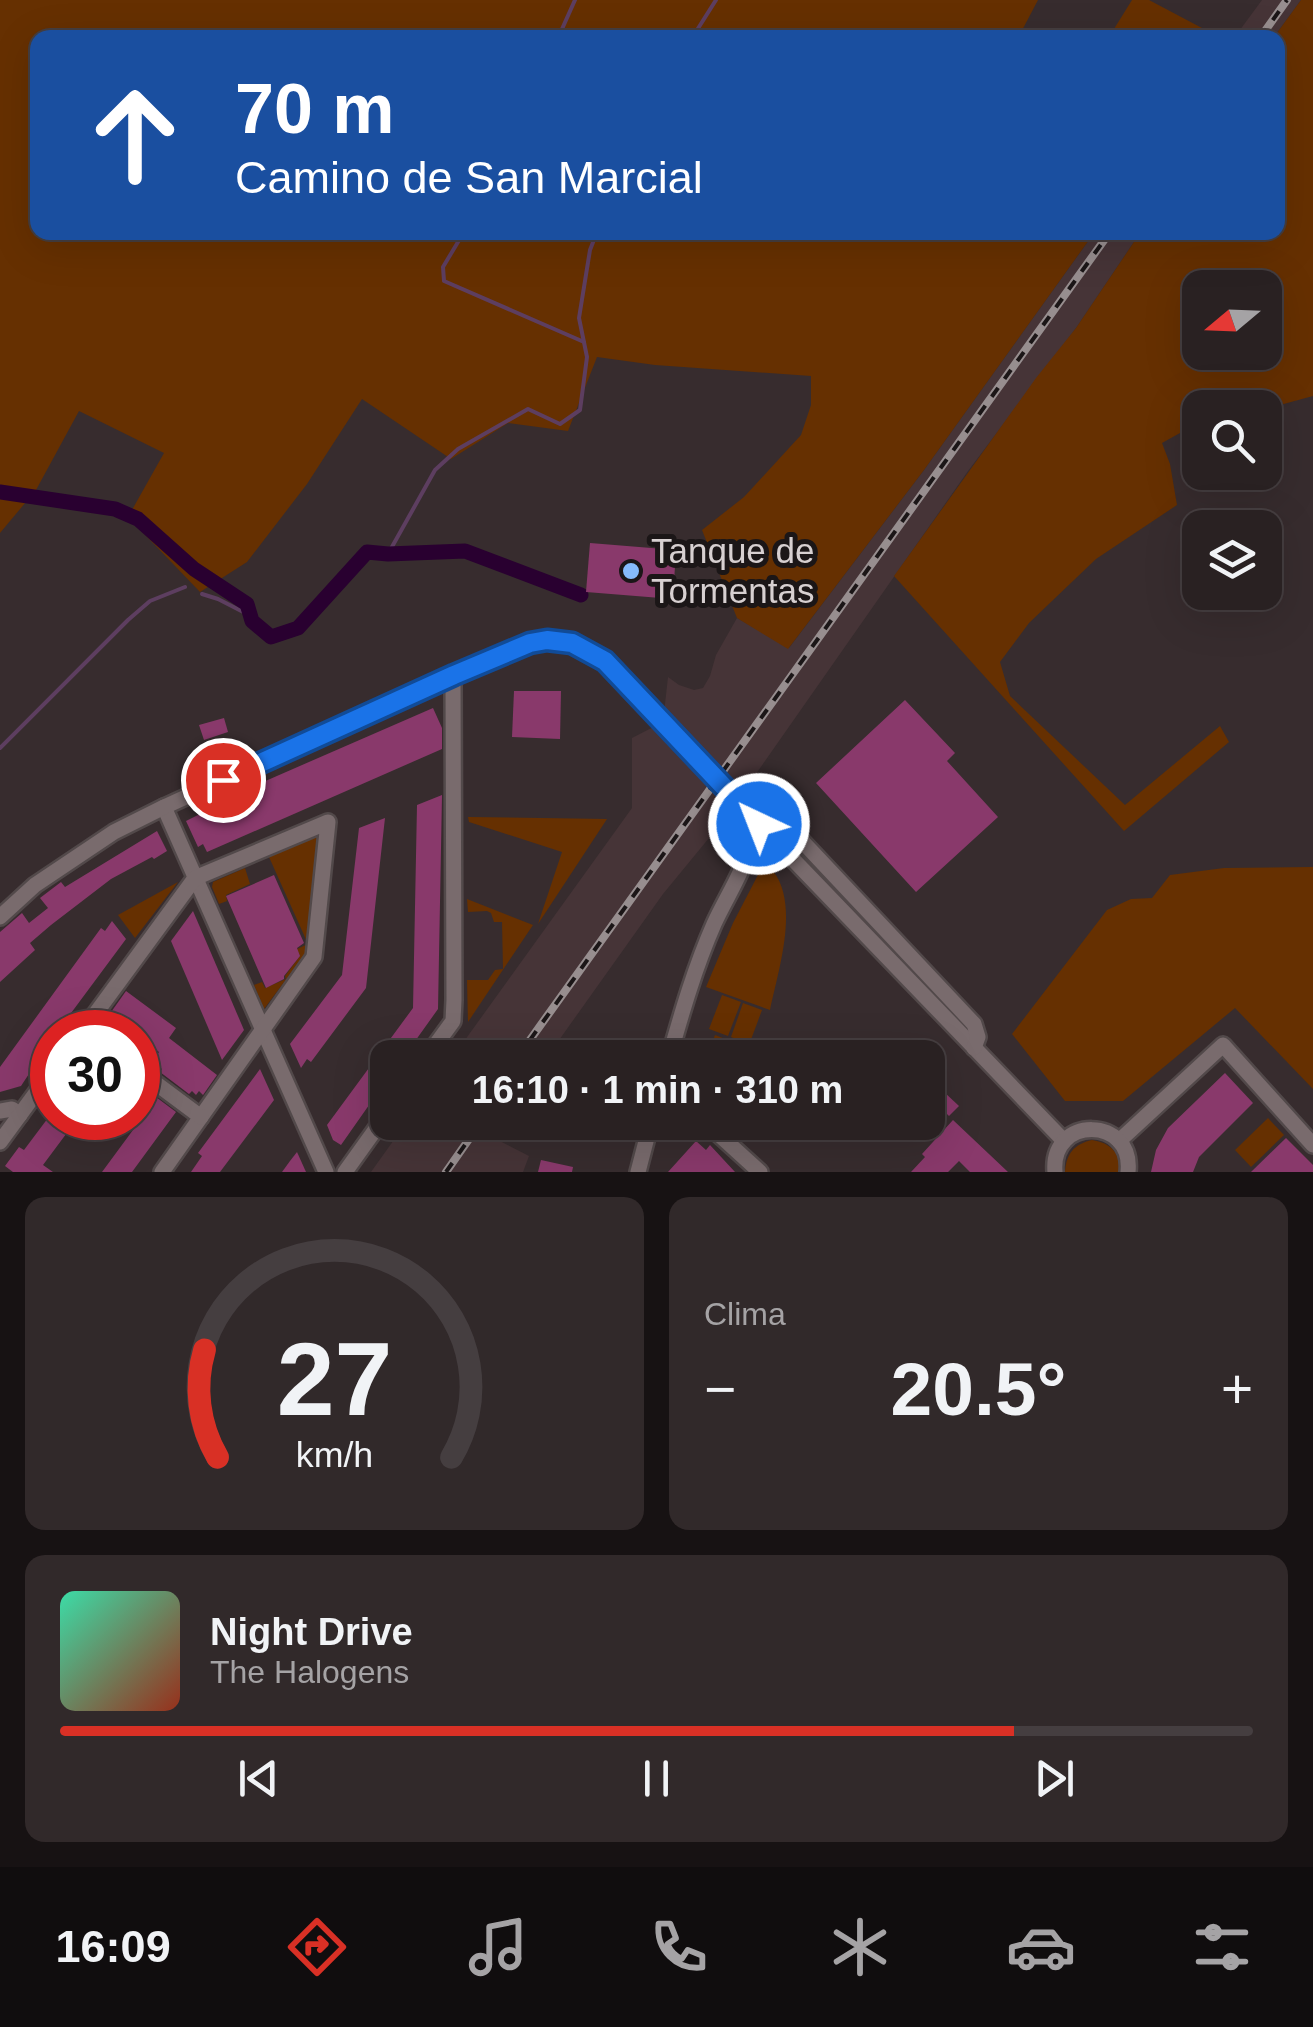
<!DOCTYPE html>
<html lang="es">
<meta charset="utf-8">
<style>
:root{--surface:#292122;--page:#31292a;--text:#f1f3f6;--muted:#a5a3a5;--line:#453e40;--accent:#d93025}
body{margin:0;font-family:Helvetica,sans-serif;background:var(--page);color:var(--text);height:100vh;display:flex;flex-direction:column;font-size:38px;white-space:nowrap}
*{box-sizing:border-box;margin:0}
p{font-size:32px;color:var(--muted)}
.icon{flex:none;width:55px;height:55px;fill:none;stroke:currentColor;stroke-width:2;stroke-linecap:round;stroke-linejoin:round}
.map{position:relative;height:1172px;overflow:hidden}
.side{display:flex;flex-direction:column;gap:25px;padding:25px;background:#171213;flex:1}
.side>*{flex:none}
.banner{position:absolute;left:30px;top:30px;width:1255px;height:210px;border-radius:20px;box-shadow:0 10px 40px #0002,0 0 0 2px var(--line);background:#1a4fa0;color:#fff;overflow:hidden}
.needle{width:65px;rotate:251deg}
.controls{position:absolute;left:1182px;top:270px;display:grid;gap:20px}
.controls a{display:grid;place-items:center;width:100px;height:100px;border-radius:20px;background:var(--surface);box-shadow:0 10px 40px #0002,0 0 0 2px var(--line);font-size:50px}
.speed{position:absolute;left:30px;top:1010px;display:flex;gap:20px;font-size:50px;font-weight:700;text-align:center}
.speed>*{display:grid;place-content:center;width:130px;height:130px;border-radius:50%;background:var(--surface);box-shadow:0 10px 40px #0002,0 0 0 2px var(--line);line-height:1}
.speed .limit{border:15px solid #d22;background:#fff;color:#111}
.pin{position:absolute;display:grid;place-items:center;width:85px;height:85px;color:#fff;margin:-42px;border:5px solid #fff;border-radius:50%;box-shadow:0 2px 10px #0007}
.me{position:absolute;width:110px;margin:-55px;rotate:317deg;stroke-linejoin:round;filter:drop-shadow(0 0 8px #0008)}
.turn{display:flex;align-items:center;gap:35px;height:210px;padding:0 40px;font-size:45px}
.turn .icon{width:130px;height:130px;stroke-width:2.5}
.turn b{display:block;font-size:70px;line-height:85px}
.big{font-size:75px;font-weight:700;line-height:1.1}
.side .tile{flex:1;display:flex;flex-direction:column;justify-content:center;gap:15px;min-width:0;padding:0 35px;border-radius:20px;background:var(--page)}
.side .dial{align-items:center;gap:0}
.dial svg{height:260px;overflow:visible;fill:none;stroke:var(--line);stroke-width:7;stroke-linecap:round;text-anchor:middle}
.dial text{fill:var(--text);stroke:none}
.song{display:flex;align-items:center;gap:30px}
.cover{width:120px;height:120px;border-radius:15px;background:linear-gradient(135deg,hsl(160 70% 55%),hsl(10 70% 35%))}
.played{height:10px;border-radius:5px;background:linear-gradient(90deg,var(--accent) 80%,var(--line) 80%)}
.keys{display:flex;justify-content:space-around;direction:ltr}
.heat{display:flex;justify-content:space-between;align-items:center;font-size:55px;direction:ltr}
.side .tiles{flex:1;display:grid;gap:25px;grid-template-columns:1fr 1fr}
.tile:last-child{grid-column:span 2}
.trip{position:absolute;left:370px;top:1040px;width:575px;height:100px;border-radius:20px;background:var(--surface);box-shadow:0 10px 40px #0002,0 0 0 2px var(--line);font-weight:700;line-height:100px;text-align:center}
.tab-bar{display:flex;height:160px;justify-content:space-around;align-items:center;background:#100d0e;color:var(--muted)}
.tab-bar .icon{width:70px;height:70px}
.tab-bar .selected{color:var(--accent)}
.tab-bar b{font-size:45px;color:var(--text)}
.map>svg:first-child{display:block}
.built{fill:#463437}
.green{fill:#663001;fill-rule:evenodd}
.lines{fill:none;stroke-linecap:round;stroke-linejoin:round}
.stream{stroke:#5d3e60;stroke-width:4}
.canal{stroke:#290030;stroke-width:15}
.building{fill:#89396b}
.street-casing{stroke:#52494a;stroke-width:20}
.street{stroke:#796b6d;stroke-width:15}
.rail-casing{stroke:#978e8f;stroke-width:8}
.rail{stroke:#1b1617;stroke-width:4;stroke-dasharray:11;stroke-linecap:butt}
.street-bridge-casing{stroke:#52494a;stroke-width:20;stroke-linecap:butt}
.street-bridge{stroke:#796b6d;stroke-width:15}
.route-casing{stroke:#114b97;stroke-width:25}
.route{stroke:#1a73e8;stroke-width:18}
.poi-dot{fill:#86bbfb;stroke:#1b1617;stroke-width:4}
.labels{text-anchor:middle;stroke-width:10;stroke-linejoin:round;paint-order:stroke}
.poi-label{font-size:35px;fill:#d7d0d1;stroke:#1b1617;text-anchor:start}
</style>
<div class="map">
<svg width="1313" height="1172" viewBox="0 0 1313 1172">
<rect width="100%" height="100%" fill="#372c2e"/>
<g class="built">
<path d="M 1262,0 L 1301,0 L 1274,37 L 1234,38 Z"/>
<path d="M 1094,233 L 1140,233 L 1076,328 L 968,471 L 723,821 L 663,894 L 547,1057 L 452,1058 L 632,808 L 632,738 L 663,722 L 668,677 L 679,685 L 694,690 L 703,688 L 710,676 L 716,655 L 737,618 L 789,648 L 924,470 Z"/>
<path d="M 406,1123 L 503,1123 L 494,1138 L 529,1156 L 523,1172 L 371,1172 Z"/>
</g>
<g class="green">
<path d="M 0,0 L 1038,0 L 1018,38 L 38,38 L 38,232 L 1094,233 L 924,470 L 788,649 L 737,618 L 702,530 L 744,497 L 801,435 L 811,405 L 811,376 L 655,365 L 597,357 L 568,431 L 508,423 L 451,459 L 362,399 L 307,484 L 247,562 L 200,592 L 128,517 L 164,453 L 79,411 L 36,490 L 0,533 Z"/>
<path d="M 1132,0 L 1149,0 L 1219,37 L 1109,37 Z"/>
<path d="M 1301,0 L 1313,0 L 1313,396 L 1265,409 L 1200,408 L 1200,425 L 1189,428 L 1162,443 L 1170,464 L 1177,505 L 1096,559 L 1029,623 L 1000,662 L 1010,696 L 1125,805 L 1220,726 L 1229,742 L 1124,831 L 894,576 L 1036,378 L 1076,328 L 1140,233 L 1278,232 L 1278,38 L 1274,37 ZM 1200,288 L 1265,288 L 1265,352 L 1200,352 Z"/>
<path d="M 468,817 L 607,819 L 538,924 L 562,852 L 469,822 Z"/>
<path d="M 319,836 L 308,950 L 264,1009 L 254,985 L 262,982 L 265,988 L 286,979 L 285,976 L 300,956 L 297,949 L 308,944 L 269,857 Z"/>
<path d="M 1313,867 L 1313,1089 L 1235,1008 L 1123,1101 L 1065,1101 L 1012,1034 L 1107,910 L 1131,899 L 1152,898 L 1170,875 L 1224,868 Z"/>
<path d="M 245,868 L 250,884 L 226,895 L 227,901 L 219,904 L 212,887 L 213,882 Z"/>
<path d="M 760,871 L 773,871 C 800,905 778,971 770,1010 L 706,987 L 733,923 Z"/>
<path d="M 178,882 L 135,938 L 118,915 Z"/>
<path d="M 467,899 L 533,925 L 468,1022 L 467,980 L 488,980 L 495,970 L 503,969 L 502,922 L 494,922 L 491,913 L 487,911 L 468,912 Z"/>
<path d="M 722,995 L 741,1002 L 728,1036 L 709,1029 Z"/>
<path d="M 743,1003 L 762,1010 L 749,1045 L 731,1037 Z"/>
<path d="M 715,1035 L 741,1045 L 737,1057 L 707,1057 Z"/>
<path d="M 1268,1118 L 1284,1135 L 1251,1167 L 1235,1150 Z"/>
<path d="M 1092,1140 C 1111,1143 1120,1153 1121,1172 L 1065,1172 C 1066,1154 1074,1144 1092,1140 Z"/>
</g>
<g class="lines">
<g class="stream">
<path d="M 558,38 L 575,0"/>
<path d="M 692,38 L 716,0"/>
<path d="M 464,232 L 443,267 L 444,281 L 584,342"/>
<path d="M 388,554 L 435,470 L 458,449 L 528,409 L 560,424 L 580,410 L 587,357 L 579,318 L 590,250 L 597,232"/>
<path d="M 202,594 L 218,599 L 251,616"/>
<path d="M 0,748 L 128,620 L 150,601 L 185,587"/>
</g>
<path class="canal" d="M 0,492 L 115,509 L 138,519 L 194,569 L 247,604 L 252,621 L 271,637 L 298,628 L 367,552 L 388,554 L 465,551 L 581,595"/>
</g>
<g class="building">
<path d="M 590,543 L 676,550 L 673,599 L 586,592 Z"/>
<path d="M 514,691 L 561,691 L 560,739 L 512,737 Z"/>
<path d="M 905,700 L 955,753 L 947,761 L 998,817 L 916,892 L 816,783 Z"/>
<path d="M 433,708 L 442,728 L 442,749 L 207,852 L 203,844 L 198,847 L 186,821 L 202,813 L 201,809 Z"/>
<path d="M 224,718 L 228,732 L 204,740 L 199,725 Z"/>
<path d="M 442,795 L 438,1009 L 403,1058 L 388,1058 L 388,1078 L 341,1145 L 333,1140 L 327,1125 L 413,1008 L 417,805 Z"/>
<path d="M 385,818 L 366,988 L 311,1062 L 307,1059 L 301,1068 L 290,1044 L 342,975 L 359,828 Z"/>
<path d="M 157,831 L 167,851 L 154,859 L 152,857 L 111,879 L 51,925 L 30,943 L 35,950 L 0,982 L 0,932 L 22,913 L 29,923 L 48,908 L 40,898 L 61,882 L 65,887 Z"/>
<path d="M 274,875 L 304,943 L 297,948 L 300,956 L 284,976 L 284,979 L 266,988 L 226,896 Z"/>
<path d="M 193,911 L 244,1030 L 222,1060 L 171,941 Z"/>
<path d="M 112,921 L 126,939 L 57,1032 L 52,1032 L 52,1039 L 21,1086 L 0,1092 L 0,1067 L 101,928 L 105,931 Z"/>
<path d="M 126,991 L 176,1028 L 169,1038 L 217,1075 L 203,1095 L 199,1091 L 196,1095 L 192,1091 L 189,1094 L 160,1072 L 162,1069 L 152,1062 L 159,1052 L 138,1036 L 138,1032 L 133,1032 L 109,1015 Z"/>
<path d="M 260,1069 L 274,1100 L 220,1172 L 191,1172 L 202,1156 L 198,1153 Z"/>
<path d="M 1225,1073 L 1253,1103 L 1199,1157 L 1193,1172 L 1151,1172 L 1156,1150 L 1168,1128 Z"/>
<path d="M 928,1077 L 959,1106 L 949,1116 L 928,1095 Z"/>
<path d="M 148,1091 L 176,1112 L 132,1172 L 102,1172 L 147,1111 L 139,1104 Z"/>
<path d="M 48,1118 L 78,1118 L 43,1165 L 53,1172 L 13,1172 L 5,1166 L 19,1147 L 24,1150 Z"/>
<path d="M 953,1120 L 1008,1172 L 970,1172 L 959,1161 L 948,1172 L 911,1172 L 925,1157 L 922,1154 Z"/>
<path d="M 1286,1138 L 1313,1165 L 1313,1172 L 1251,1172 Z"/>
<path d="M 696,1141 L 706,1150 L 710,1145 L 735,1172 L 668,1172 Z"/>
<path d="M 297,1152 L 306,1172 L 282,1172 L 290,1161 Z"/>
<path d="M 541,1160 L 573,1167 L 572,1172 L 538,1172 Z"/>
</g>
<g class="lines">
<g class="street-casing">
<g id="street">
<path d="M 164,807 L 326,1172"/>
<path d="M 785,851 L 1064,1141"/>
<path d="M 0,917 L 35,885 L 114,832 L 164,807 L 453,675 L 530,643 L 547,640 L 572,643 L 605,661 L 657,715"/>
<path d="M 82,1032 L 195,878 L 328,822 L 314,957 L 162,1172"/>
<path d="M 426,1058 L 453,1021 L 454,1000 L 453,675"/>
<path d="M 669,1058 C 682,1012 695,967 714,924 C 725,900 740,877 748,853 C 755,832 745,810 755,791 L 974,1024 L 978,1037 L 974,1048"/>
<path d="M 138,1070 L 201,1117"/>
<path d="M 0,1111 L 12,1109 L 20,1115"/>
<path d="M 705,1122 L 760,1172"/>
<path d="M 1119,1141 L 1223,1045 L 1313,1145"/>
<path d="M 0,1142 L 52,1071"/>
<path d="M 345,1172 L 388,1112"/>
<path d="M 638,1172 L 651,1122"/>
<path d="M 1055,1172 C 1050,1115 1134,1116 1128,1172"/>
</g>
</g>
<use href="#street" class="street"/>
<g class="rail-casing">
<g id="rail">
<path d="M 1260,38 L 1287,0"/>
<path d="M 517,1058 L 1110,232"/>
<path d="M 446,1172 L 481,1122"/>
</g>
</g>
<use href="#rail" class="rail"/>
<g class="street-bridge-casing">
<path id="street-bridge" d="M 657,715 L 785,851"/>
</g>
<use href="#street-bridge" class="street-bridge"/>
</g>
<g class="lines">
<g class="route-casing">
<path id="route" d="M 223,780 L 454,675 L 530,643 L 547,640 L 572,643 L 605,661 L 759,824"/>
</g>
<use href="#route" class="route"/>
</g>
<circle class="poi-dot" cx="631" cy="571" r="10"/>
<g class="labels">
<g class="poi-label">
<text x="651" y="563">Tanque de<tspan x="651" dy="40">Tormentas</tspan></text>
</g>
</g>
</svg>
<div class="controls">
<a><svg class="needle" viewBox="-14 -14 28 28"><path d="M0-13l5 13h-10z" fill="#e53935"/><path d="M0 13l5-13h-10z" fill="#a5a3a5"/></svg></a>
<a><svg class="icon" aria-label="search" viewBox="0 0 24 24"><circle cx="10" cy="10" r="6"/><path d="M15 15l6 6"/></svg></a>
<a><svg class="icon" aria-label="layers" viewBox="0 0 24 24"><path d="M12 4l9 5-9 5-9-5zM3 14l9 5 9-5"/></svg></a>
</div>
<div class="speed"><div class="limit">30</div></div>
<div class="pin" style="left:223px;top:780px;background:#d93025"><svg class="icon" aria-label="arrive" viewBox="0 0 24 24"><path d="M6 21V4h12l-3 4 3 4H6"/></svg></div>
<svg class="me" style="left:759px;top:824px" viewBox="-20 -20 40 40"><circle r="17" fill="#1a73e8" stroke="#fff" stroke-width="3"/><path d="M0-11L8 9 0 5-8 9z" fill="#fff"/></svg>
<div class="trip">16:10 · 1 min · 310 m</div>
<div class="banner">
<div class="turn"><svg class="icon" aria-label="ahead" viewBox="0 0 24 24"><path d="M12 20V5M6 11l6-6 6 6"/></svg><div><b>70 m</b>Camino de San Marcial</div></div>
</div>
</div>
<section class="side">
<div class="tiles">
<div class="tile dial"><svg viewBox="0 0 100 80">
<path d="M14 69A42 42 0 1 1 86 69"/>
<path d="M14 69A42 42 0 0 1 10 36" stroke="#d93025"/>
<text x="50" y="56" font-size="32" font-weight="700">27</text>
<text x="50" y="72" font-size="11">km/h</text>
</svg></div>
<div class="tile"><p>Clima</p>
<div class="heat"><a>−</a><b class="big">20.5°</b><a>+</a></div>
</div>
<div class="tile">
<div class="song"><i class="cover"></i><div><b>Night Drive</b><p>The Halogens</p></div></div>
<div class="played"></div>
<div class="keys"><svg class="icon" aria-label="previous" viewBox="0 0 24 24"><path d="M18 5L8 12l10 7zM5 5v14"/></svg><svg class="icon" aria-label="pause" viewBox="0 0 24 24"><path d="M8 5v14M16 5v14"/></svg><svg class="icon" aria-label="next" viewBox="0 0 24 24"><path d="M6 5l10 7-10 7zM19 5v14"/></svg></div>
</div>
</div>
</section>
<nav class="tab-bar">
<b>16:09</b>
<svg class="icon selected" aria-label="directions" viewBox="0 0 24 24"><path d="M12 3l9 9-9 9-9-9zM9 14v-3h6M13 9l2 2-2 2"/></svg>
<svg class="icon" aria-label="music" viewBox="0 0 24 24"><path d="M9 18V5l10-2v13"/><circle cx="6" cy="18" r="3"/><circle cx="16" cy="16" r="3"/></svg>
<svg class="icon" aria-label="phone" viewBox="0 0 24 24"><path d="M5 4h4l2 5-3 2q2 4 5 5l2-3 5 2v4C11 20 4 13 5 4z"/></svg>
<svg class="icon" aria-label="climate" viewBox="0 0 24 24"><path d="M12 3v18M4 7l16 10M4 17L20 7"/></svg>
<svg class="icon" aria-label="car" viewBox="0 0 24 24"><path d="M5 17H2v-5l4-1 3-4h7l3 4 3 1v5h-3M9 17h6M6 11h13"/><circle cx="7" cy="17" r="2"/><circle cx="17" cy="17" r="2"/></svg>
<svg class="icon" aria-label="filters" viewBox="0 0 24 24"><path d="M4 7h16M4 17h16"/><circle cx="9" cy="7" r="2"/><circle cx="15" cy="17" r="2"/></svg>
</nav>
